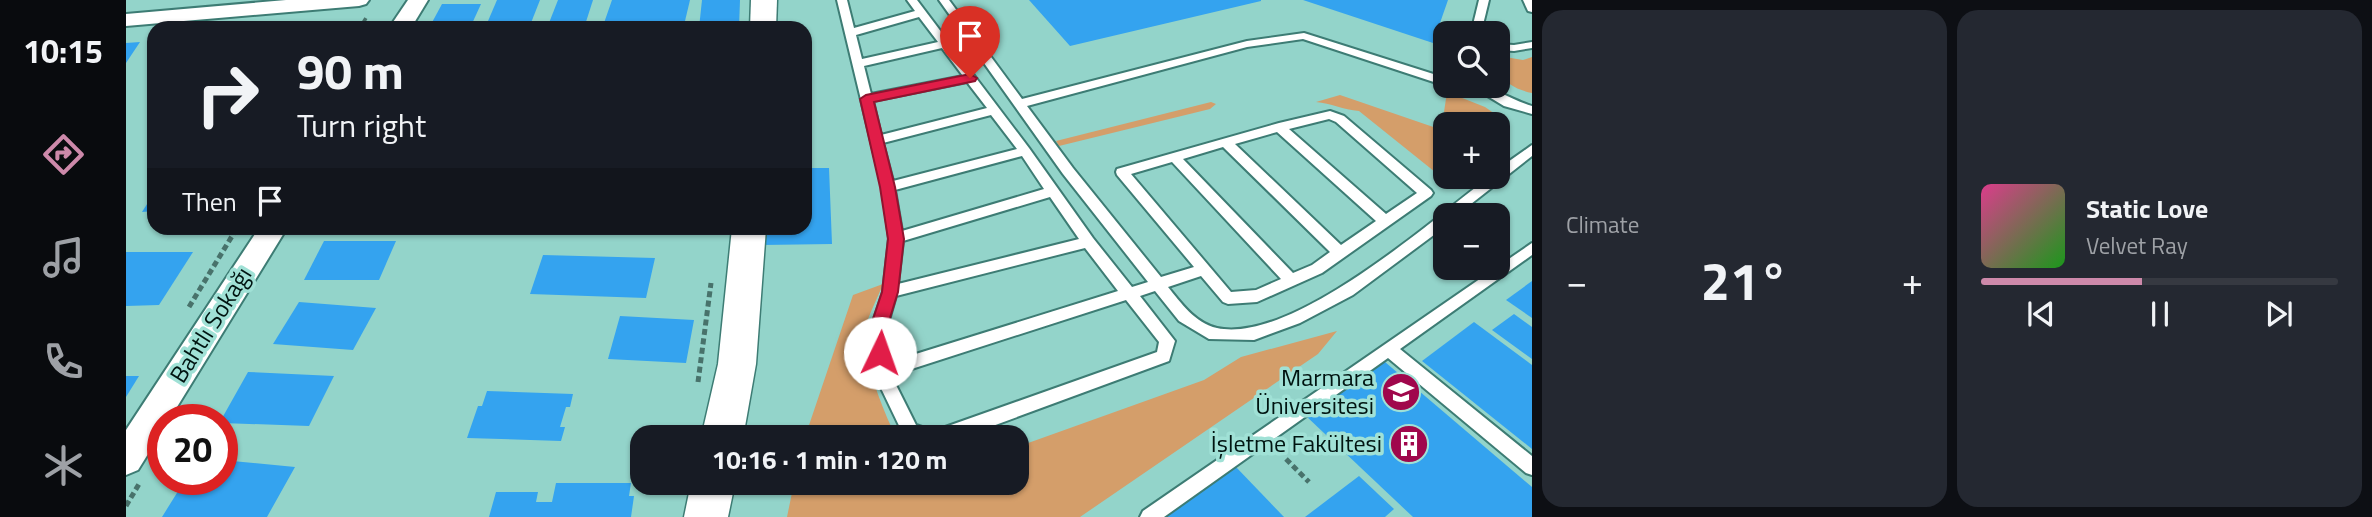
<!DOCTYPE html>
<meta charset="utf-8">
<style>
:root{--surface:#171b24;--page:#242831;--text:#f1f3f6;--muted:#9ea1a6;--line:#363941;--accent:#cd89aa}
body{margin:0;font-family:"Titillium Web",sans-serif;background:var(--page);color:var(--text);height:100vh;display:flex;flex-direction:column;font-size:26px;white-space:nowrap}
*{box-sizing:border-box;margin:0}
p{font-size:23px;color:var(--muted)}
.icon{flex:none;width:38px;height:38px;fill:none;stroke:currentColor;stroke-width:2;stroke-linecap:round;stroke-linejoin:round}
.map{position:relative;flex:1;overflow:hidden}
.sheet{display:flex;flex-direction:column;gap:10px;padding:10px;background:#0d0f14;width:840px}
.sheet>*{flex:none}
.guide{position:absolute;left:21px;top:21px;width:665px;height:214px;border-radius:21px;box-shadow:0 2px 5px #0004;background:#171b24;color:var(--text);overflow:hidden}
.fabs{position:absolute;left:1307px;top:21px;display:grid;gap:14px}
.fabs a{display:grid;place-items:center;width:77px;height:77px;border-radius:14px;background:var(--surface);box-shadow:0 2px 5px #0004;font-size:35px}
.speed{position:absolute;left:21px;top:404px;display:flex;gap:14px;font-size:35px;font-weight:700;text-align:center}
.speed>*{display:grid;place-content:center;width:91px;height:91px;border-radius:50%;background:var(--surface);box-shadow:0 2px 5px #0004;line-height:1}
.speed .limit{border:10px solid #d22;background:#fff;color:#111}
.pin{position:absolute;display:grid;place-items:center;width:60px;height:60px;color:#fff;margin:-72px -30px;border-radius:50% 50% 50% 0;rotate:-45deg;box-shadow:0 0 7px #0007}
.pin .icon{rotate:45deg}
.me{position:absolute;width:77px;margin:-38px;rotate:3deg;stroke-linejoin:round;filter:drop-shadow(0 0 5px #0008)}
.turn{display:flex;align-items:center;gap:24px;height:147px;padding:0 35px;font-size:32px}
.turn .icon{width:91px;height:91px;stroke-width:2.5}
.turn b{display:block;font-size:49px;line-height:60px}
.then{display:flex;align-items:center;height:66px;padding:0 35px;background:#0003;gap:14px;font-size:26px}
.big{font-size:52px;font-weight:700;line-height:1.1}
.sheet .card{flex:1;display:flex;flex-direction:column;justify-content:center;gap:10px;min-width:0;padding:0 24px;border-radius:21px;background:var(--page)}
.song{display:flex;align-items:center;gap:21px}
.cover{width:84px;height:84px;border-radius:10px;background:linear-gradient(135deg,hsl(330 70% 55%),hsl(120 70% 35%))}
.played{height:7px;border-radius:4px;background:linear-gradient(90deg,var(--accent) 45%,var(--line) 45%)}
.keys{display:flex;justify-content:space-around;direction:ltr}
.heat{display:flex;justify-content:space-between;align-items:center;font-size:38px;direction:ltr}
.sheet .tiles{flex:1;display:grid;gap:10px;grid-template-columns:repeat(2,1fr)}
.trip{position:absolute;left:504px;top:425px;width:399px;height:70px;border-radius:21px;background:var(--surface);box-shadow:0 2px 5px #0004;font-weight:700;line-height:70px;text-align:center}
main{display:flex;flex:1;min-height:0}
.tabs{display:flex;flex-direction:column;width:126px;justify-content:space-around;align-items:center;background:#090b0e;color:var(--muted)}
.tabs .icon{width:49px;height:49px}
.tabs .active{color:var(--accent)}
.tabs b{font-size:32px;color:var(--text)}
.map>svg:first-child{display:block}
.green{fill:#d49e6a}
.building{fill:#34a3ef}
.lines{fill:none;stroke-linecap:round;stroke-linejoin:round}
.service-casing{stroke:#3d7c74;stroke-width:4}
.minor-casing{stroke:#3d7c74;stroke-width:4}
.tertiary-casing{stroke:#3d7c74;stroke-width:3}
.path-far1{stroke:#48726b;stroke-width:3.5;stroke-dasharray:4.5 2.5;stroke-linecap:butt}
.path{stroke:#48726b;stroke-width:5;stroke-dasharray:6 3.5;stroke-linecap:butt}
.service{fill:#fff;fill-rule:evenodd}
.minor{fill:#fff;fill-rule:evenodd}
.tertiary{fill:#fff;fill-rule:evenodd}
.route{fill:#e11d48;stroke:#92132f;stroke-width:2}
.labels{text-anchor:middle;stroke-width:7;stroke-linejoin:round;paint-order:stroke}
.street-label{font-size:24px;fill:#001411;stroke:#a0e1d6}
.poi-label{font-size:24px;fill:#001411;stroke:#a0e1d6;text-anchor:end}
</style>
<main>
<nav class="tabs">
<b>10:15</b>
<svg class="icon active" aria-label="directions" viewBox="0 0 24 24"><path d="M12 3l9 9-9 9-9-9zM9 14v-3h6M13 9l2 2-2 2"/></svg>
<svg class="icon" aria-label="music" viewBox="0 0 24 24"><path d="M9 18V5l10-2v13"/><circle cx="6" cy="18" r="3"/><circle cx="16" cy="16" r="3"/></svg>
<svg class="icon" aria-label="phone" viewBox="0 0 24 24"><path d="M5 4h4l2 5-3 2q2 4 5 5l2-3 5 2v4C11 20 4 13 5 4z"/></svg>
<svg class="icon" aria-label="climate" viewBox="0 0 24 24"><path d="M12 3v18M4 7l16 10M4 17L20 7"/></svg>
</nav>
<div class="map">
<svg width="1406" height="517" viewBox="0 0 1406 517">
<rect width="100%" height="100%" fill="#93d4ca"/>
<g class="green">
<path d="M 1379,57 L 1397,60 L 1406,57 L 1406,93 C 1392,90 1378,84 1373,70 Z"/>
<path d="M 1321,92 L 1359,107 L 1372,116 L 1371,124 L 1347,124 L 1318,112 Z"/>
<path d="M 1214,95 L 1319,131 L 1320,177 L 1344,177 L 1329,188 L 1233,111 C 1217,110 1205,103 1190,102 Z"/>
<path d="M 1085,102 L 1090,104 L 1084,109 L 933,146 L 930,141 Z"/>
<path d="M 757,284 C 752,297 739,322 738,335 C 736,355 760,420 771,437 L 679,437 L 727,295 Z"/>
<path d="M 1211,331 L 1192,354 L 954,517 L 661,517 L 668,483 L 891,483 L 891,447 L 1078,380 L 1115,357 Z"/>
</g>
<g class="building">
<path d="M 371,0 L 414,0 L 403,28 L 359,28 Z"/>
<path d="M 432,0 L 467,0 L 458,28 L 421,28 Z"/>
<path d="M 486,0 L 564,0 L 559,21 L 478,23 Z"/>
<path d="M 576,0 L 614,0 L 613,28 L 573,28 Z"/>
<path d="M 903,0 L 1135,0 L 1135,1 L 944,46 Z"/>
<path d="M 1177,0 L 1322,0 L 1307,43 Z"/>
<path d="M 316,4 L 355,4 L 344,28 L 303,28 Z"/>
<path d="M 14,42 L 0,63 L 0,43 Z"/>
<path d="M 679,109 L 685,109 L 686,131 L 679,131 Z"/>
<path d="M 679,168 L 703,168 L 706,244 L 634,245 L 635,228 L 679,228 Z"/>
<path d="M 28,193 L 28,211 L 16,212 Z"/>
<path d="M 198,241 L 270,241 L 253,280 L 178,280 Z"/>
<path d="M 0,252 L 67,252 L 33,305 L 0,306 Z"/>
<path d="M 417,255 L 529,258 L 520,298 L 404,294 Z"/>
<path d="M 1406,281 L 1406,318 L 1380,300 Z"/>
<path d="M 173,302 L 250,308 L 227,350 L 147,344 Z"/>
<path d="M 1388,314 L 1406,327 L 1406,359 L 1366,330 Z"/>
<path d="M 494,316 L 568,320 L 560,363 L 482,359 Z"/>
<path d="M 1348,322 L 1406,365 L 1406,449 L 1296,361 Z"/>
<path d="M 1259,362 L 1406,487 L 1406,517 L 1287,517 L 1180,416 Z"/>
<path d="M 122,372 L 208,376 L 183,426 L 96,423 L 95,420 Z"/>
<path d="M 0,376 L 13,376 L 0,397 Z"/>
<path d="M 361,391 L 447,394 L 444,407 L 440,407 L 434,427 L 439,427 L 435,441 L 341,438 L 352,406 L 356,406 Z"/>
<path d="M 96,460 L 169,467 L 141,517 L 36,517 L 59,480 L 96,480 Z"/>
<path d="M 1109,466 L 1158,517 L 1033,517 Z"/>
<path d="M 1233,476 L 1268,509 L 1259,517 L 1179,517 Z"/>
<path d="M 430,483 L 505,483 L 503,496 L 508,496 L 505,517 L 363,517 L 370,492 L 412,492 L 410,502 L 426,502 Z"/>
</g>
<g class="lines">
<g class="service-casing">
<g id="service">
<path d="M 711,0 L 721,0 L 728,28 L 789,11 L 781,0 L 791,0 L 903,148 L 967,238 L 1006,287 L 1022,282 L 937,174 L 813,0 L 823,0 L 896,99 L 1121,41 L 1178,33 L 1320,78 L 1320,86 L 1177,39 L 1121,47 L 901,106 L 947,168 L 1035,277 L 1068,267 L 991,175 L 990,172 L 991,169 L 1153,123 L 1204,111 L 1218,116 L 1305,190 L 1307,193 L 1305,196 L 1196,273 L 1131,302 L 1102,304 L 1097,302 L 1075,276 L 1042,287 C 1055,303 1069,323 1091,328 C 1166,344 1305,221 1363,177 L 1372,177 L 1372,169 L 1406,145 L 1406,156 L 1331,215 L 1320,215 L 1320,226 L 1227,295 L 1174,323 L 1128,340 L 1083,339 L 1053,321 L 1029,291 L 1014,296 L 1049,341 L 1043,361 L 834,438 L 781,438 L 778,436 L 753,384 L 743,334 L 757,292 L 763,238 L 756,187 ZM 793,17 L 812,42 L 736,59 L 730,35 ZM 816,48 L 837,76 L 745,94 L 738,66 ZM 841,82 L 861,108 L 755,135 L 747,101 ZM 865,115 L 891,149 L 767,181 L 757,143 ZM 1203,119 L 1210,122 L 1291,193 L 1260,214 L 1163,129 ZM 1151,132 L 1250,221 L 1215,245 L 1109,144 ZM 1097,147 L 1204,252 L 1186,265 L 1167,273 L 1057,159 ZM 896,156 L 918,189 L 776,231 L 769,190 ZM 1046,162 L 1155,279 L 1130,290 L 1105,292 L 1005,174 ZM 924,197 L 953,239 L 772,284 L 777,241 ZM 959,248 L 992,291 L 764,362 L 759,334 L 770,296 ZM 1000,300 L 1033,342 L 1031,352 L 808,431 L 790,425 L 769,383 L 767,375 Z"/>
<path d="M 1353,0 L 1363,0 L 1355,33 L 1345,33 Z"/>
<path d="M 1397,0 L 1406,0 L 1406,12 L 1402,11 Z"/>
<path d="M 1406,42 L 1406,48 L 1388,51 L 1372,50 L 1372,44 L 1388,45 Z"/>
<path d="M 1345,86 C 1366,85 1385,100 1406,106 L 1406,114 L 1378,106 Z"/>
<path d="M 1406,243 L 1406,255 L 1274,349 L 1406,456 L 1406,475 L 1400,473 L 1262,358 L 1038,517 L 1014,517 L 1017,511 Z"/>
</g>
</g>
<g class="minor-casing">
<g id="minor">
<path d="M 160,0 L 243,0 L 240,4 L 233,6 L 0,26 L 0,14 Z"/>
<path d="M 282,0 L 302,0 L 285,28 L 263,28 Z"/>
<path d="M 133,228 L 161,228 L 43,420 L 37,420 L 37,430 L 12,470 L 0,475 L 0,430 Z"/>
</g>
</g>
<g class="tertiary-casing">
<g id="tertiary">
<path d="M 625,0 L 651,0 L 650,28 L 624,28 Z"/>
<path d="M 606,228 L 640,228 L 630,364 L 617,438 L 575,438 L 592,364 Z"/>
<path d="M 565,483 L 609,483 L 602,517 L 558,517 Z"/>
</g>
</g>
<path class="path-far1" d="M 234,28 L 240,18"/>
<g class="path">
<path d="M 63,307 L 111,228"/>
<path d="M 572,382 L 585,283"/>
<path d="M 1160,459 L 1183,482"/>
<path d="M 0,506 L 13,484"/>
</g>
<use href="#service" class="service"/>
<use href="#minor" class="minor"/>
<use href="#tertiary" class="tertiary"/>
</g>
<path class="route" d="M 844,74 L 851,78 L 849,81 L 748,102 L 769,187 L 778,239 L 772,292 L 759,334 L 763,353 L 760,358 L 754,360 L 748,358 L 742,334 L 756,292 L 762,239 L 754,187 L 734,99 L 740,95 Z"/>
<defs>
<g id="school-disc" transform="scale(2.0125)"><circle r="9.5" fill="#a0074c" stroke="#a0e1d6"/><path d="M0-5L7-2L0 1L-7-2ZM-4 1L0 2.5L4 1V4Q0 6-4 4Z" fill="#fff"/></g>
<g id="building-disc" transform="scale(2.0125)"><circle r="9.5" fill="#a0074c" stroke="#a0e1d6"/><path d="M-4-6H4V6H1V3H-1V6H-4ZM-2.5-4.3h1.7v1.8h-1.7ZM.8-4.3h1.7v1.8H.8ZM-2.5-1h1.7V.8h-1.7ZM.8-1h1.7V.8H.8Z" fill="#fff"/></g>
</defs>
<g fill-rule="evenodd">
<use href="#school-disc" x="1275" y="392"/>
<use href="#building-disc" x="1283" y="444"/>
</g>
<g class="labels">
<g class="street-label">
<text transform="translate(85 325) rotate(-58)" y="8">Bahtlı Sokağı</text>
</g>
<g class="poi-label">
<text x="1248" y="386">Marmara<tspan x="1248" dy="28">Üniversitesi</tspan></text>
<text x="1256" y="452">İşletme Fakültesi</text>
</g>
</g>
</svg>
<div class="fabs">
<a><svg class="icon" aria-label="search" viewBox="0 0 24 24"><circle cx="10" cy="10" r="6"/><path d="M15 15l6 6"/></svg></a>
<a>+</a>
<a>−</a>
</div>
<div class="speed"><div class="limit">20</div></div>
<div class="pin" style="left:844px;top:78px;background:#d93025"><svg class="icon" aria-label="arrive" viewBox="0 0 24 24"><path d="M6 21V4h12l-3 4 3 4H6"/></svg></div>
<svg class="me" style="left:754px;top:353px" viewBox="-20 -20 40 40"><circle r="19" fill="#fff"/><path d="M0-13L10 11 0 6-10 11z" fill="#e11d48"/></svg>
<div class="trip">10:16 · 1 min · 120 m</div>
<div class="guide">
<div class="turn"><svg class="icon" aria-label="right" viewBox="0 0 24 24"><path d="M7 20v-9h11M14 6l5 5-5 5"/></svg><div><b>90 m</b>Turn right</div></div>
<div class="then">Then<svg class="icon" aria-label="arrive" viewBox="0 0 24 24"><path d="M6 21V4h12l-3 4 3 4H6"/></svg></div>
</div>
</div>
<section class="sheet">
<div class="tiles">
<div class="card"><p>Climate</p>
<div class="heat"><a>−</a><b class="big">21°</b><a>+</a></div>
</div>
<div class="card">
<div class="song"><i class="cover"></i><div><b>Static Love</b><p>Velvet Ray</p></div></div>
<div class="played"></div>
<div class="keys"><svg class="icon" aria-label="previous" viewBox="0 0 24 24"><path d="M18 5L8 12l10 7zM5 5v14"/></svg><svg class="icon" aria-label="pause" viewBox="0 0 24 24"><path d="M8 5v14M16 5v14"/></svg><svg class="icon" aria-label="next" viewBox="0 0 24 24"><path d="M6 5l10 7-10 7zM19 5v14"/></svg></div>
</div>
</div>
</section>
</main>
